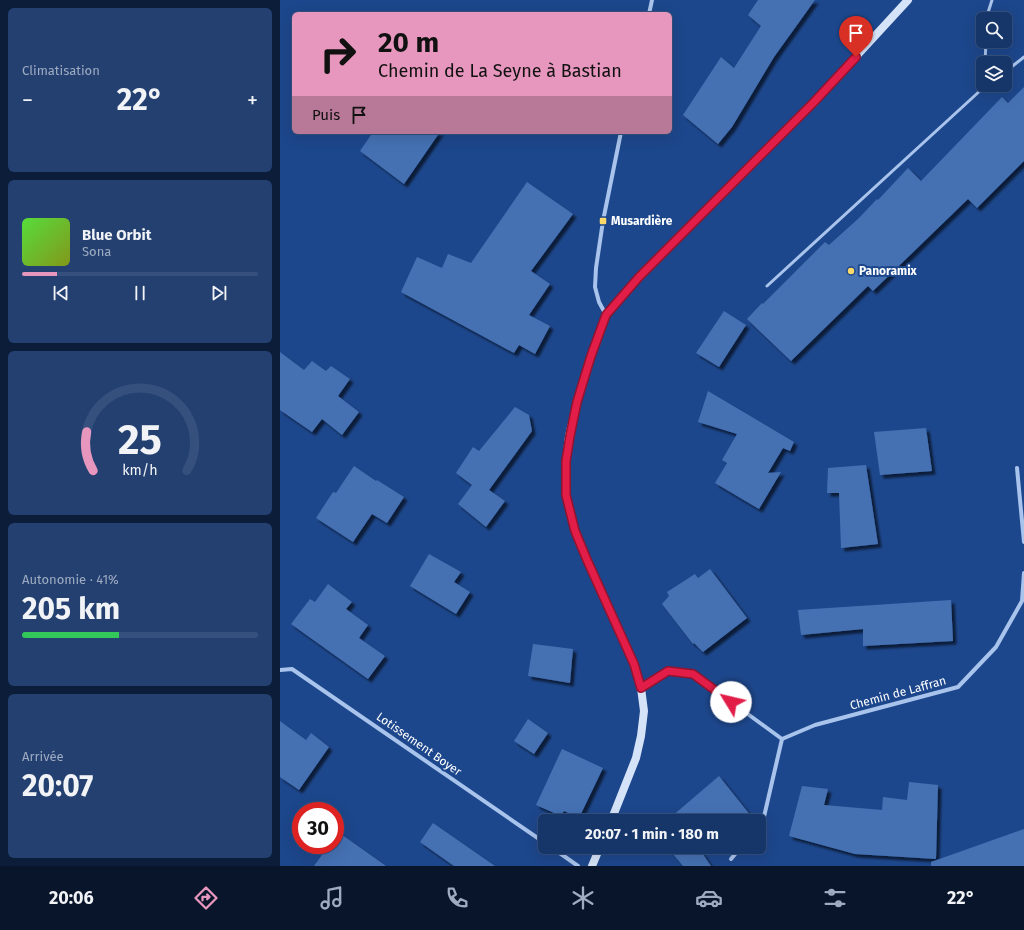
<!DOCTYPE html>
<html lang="fr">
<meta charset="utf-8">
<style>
:root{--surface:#163569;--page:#234071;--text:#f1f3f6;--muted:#9eabc0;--line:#35507d;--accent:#e797bd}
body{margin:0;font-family:"Fira Sans",sans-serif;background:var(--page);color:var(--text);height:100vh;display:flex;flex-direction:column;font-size:15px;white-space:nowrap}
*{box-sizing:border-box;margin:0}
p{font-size:13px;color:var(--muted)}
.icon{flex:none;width:22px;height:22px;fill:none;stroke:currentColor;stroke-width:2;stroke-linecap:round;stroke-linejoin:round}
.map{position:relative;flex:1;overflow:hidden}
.drawer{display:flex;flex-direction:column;gap:8px;padding:8px;background:#0c1d3a;width:280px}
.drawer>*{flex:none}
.top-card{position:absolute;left:12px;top:12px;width:380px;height:122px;border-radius:6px;box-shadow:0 4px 16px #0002,0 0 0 1px var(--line);background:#e797bd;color:#111;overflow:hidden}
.buttons{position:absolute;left:696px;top:12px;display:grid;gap:8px}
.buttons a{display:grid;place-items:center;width:36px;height:36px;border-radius:6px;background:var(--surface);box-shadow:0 4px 16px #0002,0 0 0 1px var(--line);font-size:20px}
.speed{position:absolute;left:12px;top:802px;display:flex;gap:8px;font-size:20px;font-weight:700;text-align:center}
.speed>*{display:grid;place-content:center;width:52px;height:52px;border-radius:50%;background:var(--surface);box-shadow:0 4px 16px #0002,0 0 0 1px var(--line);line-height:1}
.speed .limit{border:6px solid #d22;background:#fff;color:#111}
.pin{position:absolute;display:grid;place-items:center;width:34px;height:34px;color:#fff;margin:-41px -17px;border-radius:50% 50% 50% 0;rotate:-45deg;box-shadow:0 0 4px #0007}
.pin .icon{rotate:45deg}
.me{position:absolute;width:44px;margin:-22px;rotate:306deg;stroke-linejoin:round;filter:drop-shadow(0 0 3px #0008)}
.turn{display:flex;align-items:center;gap:14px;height:84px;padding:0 20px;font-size:18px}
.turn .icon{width:52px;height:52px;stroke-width:2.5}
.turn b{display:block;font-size:28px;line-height:34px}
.then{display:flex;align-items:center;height:38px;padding:0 20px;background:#0003;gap:8px;font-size:15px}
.big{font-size:30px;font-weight:700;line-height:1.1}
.drawer .tile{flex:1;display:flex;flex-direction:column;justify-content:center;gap:6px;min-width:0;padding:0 14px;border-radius:6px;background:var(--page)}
.drawer .dial{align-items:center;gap:0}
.dial svg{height:104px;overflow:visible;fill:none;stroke:var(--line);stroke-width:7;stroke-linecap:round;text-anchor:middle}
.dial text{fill:var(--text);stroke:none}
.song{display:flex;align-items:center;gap:12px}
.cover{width:48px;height:48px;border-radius:6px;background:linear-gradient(135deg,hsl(110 70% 55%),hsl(70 70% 35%))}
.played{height:4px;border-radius:2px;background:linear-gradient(90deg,var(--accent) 15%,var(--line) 15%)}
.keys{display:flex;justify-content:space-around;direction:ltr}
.heat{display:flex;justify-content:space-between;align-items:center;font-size:22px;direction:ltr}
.charge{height:6px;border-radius:3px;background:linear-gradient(90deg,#34c759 41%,var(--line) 0)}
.trip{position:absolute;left:258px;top:814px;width:228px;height:40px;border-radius:6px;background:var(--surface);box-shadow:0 4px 16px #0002,0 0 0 1px var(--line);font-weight:700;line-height:40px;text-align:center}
.dock{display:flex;height:64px;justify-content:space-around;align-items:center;background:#09152a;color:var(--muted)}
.dock .icon{width:28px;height:28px}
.dock .active{color:var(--accent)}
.dock b{font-size:18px;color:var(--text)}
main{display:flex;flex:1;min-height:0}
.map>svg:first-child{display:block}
.building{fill:#4571b3;filter:url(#shadow)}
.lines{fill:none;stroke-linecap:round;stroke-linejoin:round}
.lane{stroke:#a9c4ec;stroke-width:3}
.street{stroke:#a9c4ec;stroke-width:4}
.secondary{stroke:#d5e3f9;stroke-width:8}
.route-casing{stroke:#92132f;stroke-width:10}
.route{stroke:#e11d48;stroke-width:7}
.poi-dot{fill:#fcd968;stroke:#1d478c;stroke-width:1.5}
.labels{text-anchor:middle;stroke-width:4;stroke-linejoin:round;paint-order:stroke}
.poi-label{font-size:12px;font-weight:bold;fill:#fff;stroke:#1d478c;text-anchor:start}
.street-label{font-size:12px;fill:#fff;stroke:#1d478c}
</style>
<main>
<section class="drawer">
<div class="tile"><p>Climatisation</p>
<div class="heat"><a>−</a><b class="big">22°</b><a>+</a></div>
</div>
<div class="tile">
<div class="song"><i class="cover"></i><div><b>Blue Orbit</b><p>Sona</p></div></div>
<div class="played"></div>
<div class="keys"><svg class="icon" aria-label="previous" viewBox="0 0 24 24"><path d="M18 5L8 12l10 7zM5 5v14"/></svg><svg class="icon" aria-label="pause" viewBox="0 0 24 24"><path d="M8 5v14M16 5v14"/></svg><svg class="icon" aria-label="next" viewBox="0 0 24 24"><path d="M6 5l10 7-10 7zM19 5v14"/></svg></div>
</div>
<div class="tile dial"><svg viewBox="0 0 100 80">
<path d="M14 69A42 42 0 1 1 86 69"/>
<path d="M14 69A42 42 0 0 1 9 39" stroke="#e797bd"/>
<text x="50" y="56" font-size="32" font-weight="700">25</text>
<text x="50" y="72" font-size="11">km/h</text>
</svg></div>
<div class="tile"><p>Autonomie · 41%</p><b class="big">205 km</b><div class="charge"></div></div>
<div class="tile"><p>Arrivée</p><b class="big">20:07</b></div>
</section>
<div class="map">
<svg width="744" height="866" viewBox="0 0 744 866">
<defs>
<filter id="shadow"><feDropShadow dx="3.5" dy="3.5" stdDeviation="1" flood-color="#0009"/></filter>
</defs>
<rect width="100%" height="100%" fill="#1d478c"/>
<g class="building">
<path d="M 478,0 L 535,0 L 494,57 L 452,127 L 438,144 L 403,115 L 441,57 L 454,68 L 481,26 L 468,15 Z"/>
<path d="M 744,87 L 744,161 L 697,208 L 688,199 L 593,291 L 588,286 L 511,361 L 467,319 L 482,303 L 483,304 L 545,242 L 549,245 L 579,218 L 597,199 L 598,200 L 628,168 L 641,181 L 722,97 L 728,103 Z"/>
<path d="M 93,132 L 160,132 L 124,184 L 80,151 Z"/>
<path d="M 247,182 L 293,214 L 251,271 L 270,284 L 249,315 L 270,326 L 255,354 L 239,345 L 234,353 L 121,292 L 137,257 L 162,268 L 168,254 L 191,263 Z"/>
<path d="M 444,311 L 466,325 L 439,367 L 416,353 Z"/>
<path d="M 0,352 L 24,370 L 32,361 L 46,371 L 51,366 L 70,379 L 58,396 L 79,412 L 62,435 L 42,419 L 32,432 L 0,410 Z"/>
<path d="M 428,391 L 514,442 L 510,451 L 503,448 L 488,473 L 501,472 L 479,509 L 435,483 L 447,463 L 442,460 L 457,434 L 418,422 Z"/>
<path d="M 235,407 L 249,415 L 252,431 L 209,490 L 225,501 L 206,527 L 178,504 L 192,485 L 176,473 L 193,447 L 199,451 Z"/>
<path d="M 646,428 L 652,471 L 600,475 L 594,432 Z"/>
<path d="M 586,465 L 598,544 L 561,548 L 559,493 L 547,493 L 548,468 Z"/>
<path d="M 74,466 L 96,481 L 97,480 L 124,497 L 107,523 L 92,514 L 73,542 L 36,518 L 53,492 L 56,493 Z"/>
<path d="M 149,554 L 181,572 L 174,582 L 190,592 L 176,614 L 130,586 Z"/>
<path d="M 430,569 L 467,618 L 423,652 L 414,643 L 413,644 L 382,604 L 389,596 L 387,592 L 415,574 L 418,578 Z"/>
<path d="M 48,584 L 72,602 L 66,609 L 88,625 L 79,638 L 105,656 L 88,679 L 11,624 L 30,599 L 35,602 Z"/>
<path d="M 671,600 L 673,641 L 583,646 L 583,629 L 521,635 L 518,610 Z"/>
<path d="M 253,644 L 293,649 L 290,683 L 248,676 Z"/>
<path d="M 248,719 L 268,733 L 254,754 L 234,741 Z"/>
<path d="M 0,721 L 26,740 L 31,733 L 49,747 L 19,790 L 0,777 Z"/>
<path d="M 282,749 L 323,768 L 299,818 L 284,811 L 281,816 L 256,805 Z"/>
<path d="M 439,776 L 475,821 L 393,821 L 391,817 Z"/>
<path d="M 629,782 L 658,785 L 656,859 L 575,854 L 509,836 L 522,786 L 548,789 L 544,805 L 602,810 L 603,797 L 627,800 Z"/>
<path d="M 153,823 L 215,866 L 174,866 L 140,842 Z"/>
<path d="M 744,829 L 744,866 L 651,866 L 651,862 Z"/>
<path d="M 58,832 L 106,866 L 34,866 L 49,845 L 55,845 L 55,836 Z"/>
<path d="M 387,847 L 418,847 L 431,866 L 403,866 Z"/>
</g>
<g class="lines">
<g class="lane">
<path d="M 706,19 L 712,0"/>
<path d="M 705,63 L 706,41"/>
<path d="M 725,72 L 744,57"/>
<path d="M 703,85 L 702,89 L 708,85"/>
<path d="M 487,286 L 702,89"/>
</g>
<g class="street">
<path d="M 369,14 L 372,0"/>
<path d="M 326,315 L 319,302 L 315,287 L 316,268 L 323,221 L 341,132"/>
<path d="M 737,468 L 744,542"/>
<path d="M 0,670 L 12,669 L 265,843"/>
<path d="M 361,688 L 388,671 L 413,674 L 502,739 L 483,821 L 479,825"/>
<path d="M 502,739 L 535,725 L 678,687 L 716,647 L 742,601 L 744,573"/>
<path d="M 271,847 L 298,866"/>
<path d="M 451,859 L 461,847"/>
</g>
<g class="secondary">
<path d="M 331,821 L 356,758 L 361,736 L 364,711 L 361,688 L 354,664 L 307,560 L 295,531 L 286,495 L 286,461 L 289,436 L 297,402 L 311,356 L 326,315 L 359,277 L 534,102 L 628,0"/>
<path d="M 312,866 L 320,847"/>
</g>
</g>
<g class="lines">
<g class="route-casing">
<path id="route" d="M 451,702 L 413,674 L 388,671 L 361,688 L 354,664 L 307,560 L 295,531 L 286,495 L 286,461 L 290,436 L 297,402 L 311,356 L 326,315 L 359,277 L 534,102 L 576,57"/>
</g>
<use href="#route" class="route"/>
</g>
<g class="poi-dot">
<rect x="319" y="217" width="8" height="8" rx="2"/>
<circle cx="571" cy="271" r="4"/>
</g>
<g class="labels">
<g class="poi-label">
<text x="331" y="225">Musardière</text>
<text x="579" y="275">Panoramix</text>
</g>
<g class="street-label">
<text transform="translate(618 693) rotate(-15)" y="4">Chemin de Laffran</text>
<text transform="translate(139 744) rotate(35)" y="4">Lotissement Boyer</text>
</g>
</g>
</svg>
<div class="buttons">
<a><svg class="icon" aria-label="search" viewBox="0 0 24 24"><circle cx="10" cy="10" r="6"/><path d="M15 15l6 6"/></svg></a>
<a><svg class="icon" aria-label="layers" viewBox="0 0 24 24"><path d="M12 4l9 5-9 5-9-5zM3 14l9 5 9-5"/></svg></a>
</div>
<div class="speed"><div class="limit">30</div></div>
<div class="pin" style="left:576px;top:57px;background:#d93025"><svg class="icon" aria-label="arrive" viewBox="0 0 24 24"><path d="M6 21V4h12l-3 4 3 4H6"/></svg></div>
<svg class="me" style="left:451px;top:702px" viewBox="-20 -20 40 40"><circle r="19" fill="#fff"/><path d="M0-13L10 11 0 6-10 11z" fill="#e11d48"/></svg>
<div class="trip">20:07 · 1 min · 180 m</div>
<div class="top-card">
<div class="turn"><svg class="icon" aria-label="right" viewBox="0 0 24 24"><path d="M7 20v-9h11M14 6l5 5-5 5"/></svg><div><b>20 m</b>Chemin de La Seyne à Bastian</div></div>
<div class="then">Puis<svg class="icon" aria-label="arrive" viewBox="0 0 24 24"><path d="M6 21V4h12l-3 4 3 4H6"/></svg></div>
</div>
</div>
</main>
<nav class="dock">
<b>20:06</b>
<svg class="icon active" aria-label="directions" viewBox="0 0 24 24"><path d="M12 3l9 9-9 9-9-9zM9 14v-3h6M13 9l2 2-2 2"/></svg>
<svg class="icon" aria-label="music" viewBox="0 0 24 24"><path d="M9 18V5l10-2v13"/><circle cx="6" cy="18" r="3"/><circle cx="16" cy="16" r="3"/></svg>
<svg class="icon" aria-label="phone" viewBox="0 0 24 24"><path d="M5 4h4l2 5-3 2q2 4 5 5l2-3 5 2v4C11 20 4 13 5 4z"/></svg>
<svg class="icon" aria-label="climate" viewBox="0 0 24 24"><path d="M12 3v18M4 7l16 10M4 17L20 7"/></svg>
<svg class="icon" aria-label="car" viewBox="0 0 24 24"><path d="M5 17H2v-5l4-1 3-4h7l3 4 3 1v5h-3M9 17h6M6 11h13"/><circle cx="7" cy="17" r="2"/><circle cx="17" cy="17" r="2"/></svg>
<svg class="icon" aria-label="filters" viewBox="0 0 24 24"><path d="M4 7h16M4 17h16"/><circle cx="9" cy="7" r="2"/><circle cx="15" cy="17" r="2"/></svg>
<b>22°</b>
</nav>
